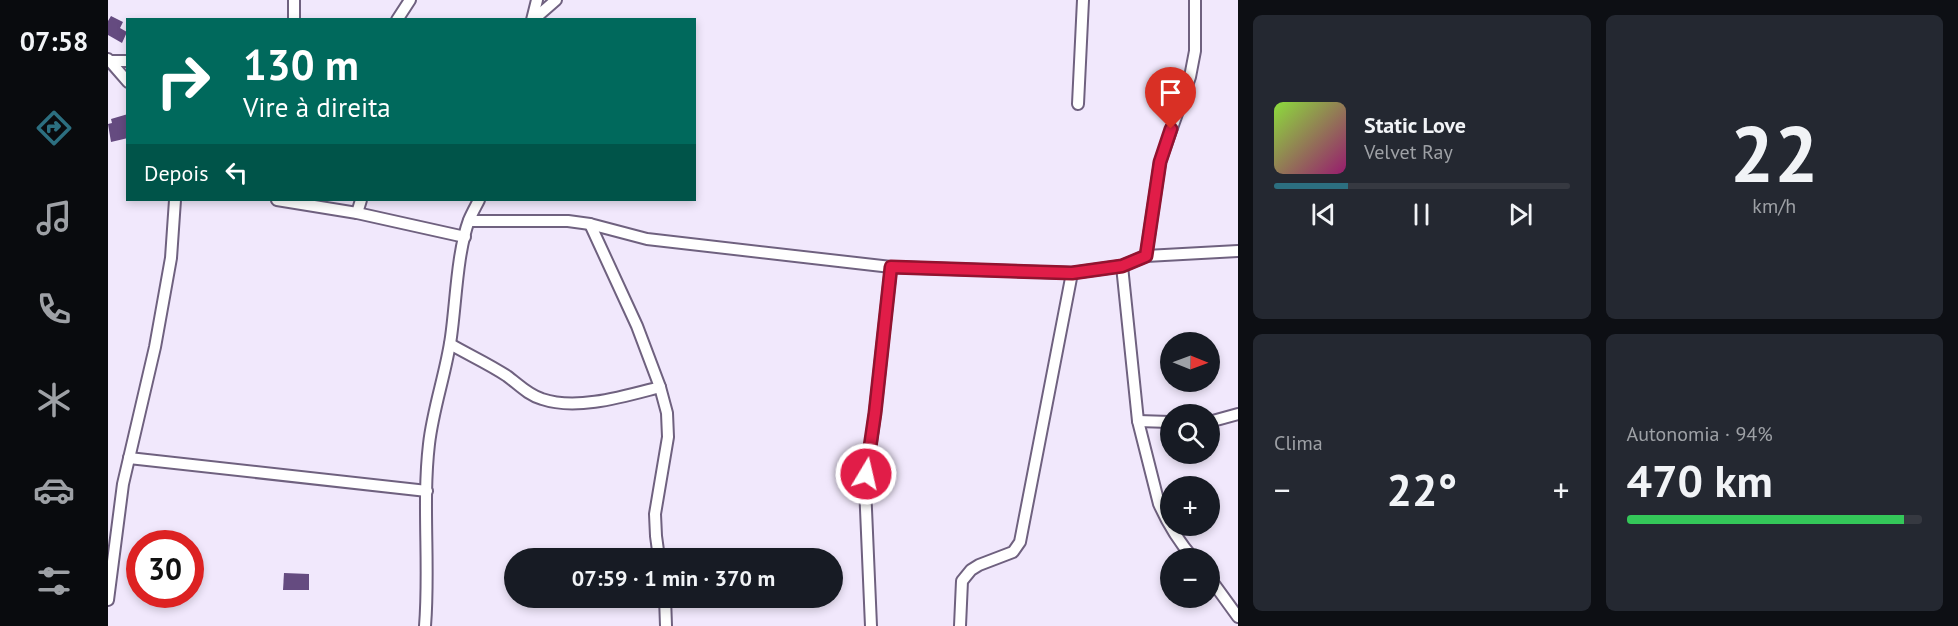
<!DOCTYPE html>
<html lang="pt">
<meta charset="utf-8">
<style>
:root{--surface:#171b24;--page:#242831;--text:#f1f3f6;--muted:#9ea1a6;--line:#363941;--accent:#2c6f80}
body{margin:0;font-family:"PT Sans",sans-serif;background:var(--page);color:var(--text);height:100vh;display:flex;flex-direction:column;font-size:22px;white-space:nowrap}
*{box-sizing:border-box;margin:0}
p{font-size:20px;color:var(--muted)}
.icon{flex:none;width:33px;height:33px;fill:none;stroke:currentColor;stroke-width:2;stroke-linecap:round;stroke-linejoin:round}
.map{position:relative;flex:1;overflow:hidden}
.drawer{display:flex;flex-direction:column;gap:15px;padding:15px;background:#0d0f14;width:720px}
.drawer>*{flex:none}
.guide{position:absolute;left:18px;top:18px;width:570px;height:183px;border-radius:0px;box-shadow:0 3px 9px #0003;background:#00695c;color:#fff;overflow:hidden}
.needle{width:39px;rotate:91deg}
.tools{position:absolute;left:1052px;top:332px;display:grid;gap:12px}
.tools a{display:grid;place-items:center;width:60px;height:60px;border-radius:50%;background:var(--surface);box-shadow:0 3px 9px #0003;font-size:30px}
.speed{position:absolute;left:18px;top:530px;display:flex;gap:12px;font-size:30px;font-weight:700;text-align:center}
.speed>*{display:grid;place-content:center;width:78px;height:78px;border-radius:50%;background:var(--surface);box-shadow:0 3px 9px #0003;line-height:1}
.speed .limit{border:9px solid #d22;background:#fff;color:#111}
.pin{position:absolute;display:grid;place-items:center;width:51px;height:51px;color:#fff;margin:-62px -26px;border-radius:50% 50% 50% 0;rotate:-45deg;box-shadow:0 0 6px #0007}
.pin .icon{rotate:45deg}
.me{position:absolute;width:66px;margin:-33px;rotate:9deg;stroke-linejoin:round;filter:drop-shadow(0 0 4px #0008)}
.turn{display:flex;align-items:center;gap:21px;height:126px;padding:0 18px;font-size:27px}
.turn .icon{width:78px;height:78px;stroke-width:2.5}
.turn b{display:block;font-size:42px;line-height:51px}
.then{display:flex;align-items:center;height:57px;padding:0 18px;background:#0003;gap:12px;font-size:22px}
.big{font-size:45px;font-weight:700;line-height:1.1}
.drawer .widget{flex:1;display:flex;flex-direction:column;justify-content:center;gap:9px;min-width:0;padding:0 21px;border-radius:9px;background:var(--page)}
.drawer .dial{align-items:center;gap:0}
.dial b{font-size:78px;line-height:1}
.song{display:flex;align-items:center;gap:18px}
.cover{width:72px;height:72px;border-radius:9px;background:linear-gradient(135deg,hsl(90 70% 55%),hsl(320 70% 35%))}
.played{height:6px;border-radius:3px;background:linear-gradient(90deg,var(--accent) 25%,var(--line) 25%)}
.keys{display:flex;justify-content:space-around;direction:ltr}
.heat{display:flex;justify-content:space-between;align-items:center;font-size:33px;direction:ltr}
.charge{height:9px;border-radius:4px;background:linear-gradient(90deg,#34c759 94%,var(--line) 0)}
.drawer .tiles{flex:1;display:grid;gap:15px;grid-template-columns:repeat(2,1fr)}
.trip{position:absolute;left:396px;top:548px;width:339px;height:60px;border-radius:30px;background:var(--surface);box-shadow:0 3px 9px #0003;font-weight:700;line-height:60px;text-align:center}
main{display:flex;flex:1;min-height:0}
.tab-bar{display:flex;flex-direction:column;width:108px;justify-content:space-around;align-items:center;background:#090b0e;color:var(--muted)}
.tab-bar .icon{width:42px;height:42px}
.tab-bar .on{color:var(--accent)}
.tab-bar b{font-size:27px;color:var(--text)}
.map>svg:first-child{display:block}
.building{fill:#654b80}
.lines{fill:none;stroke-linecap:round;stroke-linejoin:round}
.minor-casing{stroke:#6f617f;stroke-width:14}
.minor{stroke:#fff;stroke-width:10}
.route-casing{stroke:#92132f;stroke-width:15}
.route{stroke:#e11d48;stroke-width:10}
</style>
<main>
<nav class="tab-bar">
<b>07:58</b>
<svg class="icon on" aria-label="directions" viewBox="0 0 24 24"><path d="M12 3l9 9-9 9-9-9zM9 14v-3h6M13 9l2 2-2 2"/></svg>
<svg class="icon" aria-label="music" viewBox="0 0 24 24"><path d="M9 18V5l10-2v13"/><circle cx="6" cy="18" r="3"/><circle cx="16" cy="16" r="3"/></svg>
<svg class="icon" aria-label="phone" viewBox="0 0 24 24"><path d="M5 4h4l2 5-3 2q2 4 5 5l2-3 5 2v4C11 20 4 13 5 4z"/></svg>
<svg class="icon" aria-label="climate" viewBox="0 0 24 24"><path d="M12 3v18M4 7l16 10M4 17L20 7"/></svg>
<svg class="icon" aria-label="car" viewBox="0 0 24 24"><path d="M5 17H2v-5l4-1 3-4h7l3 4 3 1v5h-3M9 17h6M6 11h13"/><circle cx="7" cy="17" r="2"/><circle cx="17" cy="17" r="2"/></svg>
<svg class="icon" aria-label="filters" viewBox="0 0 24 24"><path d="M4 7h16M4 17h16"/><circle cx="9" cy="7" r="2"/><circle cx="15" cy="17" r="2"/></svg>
</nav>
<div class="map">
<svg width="1130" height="626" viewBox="0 0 1130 626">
<rect width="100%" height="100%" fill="#f1e8fc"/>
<g class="building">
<path d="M 3,16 L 15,22 L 12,28 L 19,32 L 14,43 L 0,35 L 0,21 Z"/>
<path d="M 20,114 L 20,138 L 3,142 L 0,124 L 4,123 L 3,119 Z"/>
<path d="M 176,573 L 201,574 L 201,590 L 175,590 Z"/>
</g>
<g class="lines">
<g class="minor-casing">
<g id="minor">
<path d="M 186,0 L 186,20"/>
<path d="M 289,20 L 302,0"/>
<path d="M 424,20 L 429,0"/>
<path d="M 425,20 L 448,0"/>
<path d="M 0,59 L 20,82"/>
<path d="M 2,61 L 20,61"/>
<path d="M 970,104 L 975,0"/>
<path d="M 169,200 L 249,213 L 357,237"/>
<path d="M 249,213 L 253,200"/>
<path d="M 361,221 L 460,221 L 482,224 L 539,239 L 783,267 L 964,273 L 1014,266 L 1038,256 L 1130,251"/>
<path d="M 482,224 L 529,326 L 552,387 L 559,413 L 560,437 L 547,514 L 548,536 L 551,558"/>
<path d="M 1038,256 L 1052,162 L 1082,77 L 1087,51 L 1087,0"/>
<path d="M 1014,266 L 1030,421 L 1051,504 C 1060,524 1071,542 1085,558"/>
<path d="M 342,344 C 361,355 381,364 399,376 C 410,384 420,395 434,399 C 469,411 517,396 552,387"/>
<path d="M 1030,421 L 1062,422"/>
<path d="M 1101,422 L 1130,414"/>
<path d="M 21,458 L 319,491"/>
<path d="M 1101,577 L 1130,617"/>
<path d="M 557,597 L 558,626"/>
<path d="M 0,600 L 15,484 L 47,347 L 63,258 L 67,200"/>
<path d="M 317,626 C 322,566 314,504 321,444 C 325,408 338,373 343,337 C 348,302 349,253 361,220 C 364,213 368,206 371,200"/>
<path d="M 763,626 L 757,486 L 767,413 L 783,267"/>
<path d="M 852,626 L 854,581 L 863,570 L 871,565 L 905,552 L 912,542 L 964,273"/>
</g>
</g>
<use href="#minor" class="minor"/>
</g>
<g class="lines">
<g class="route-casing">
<path id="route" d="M 758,474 L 767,413 L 783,267 L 964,273 L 1014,266 L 1038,256 L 1052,162 L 1063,129"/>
</g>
<use href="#route" class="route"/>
</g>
</svg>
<div class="tools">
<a><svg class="needle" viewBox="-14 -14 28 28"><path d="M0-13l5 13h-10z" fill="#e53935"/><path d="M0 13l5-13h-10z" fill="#9ea1a6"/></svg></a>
<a><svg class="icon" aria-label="search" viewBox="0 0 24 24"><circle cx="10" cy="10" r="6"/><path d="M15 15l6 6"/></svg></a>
<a>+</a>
<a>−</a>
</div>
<div class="speed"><div class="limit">30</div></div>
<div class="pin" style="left:1063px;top:129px;background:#d93025"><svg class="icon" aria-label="arrive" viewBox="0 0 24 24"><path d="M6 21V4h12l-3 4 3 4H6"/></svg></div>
<svg class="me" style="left:758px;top:474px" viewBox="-20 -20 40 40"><circle r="17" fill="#e11d48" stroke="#fff" stroke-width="3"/><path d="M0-11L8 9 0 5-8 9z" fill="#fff"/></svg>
<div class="trip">07:59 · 1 min · 370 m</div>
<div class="guide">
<div class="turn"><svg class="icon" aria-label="right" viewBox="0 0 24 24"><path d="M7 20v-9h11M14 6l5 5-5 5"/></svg><div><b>130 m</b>Vire à direita</div></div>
<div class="then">Depois<svg class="icon" aria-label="left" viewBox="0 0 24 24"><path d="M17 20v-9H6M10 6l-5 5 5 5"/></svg></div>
</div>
</div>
<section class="drawer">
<div class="tiles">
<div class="widget">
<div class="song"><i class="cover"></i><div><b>Static Love</b><p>Velvet Ray</p></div></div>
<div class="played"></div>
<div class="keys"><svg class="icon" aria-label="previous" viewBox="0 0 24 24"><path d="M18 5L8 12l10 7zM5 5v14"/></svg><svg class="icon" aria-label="pause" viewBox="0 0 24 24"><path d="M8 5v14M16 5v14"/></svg><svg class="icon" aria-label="next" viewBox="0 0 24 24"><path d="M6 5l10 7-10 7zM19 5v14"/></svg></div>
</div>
<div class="widget dial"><b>22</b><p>km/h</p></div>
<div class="widget"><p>Clima</p>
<div class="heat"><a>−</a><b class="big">22°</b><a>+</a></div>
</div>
<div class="widget"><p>Autonomia · 94%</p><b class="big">470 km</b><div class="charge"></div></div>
</div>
</section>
</main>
